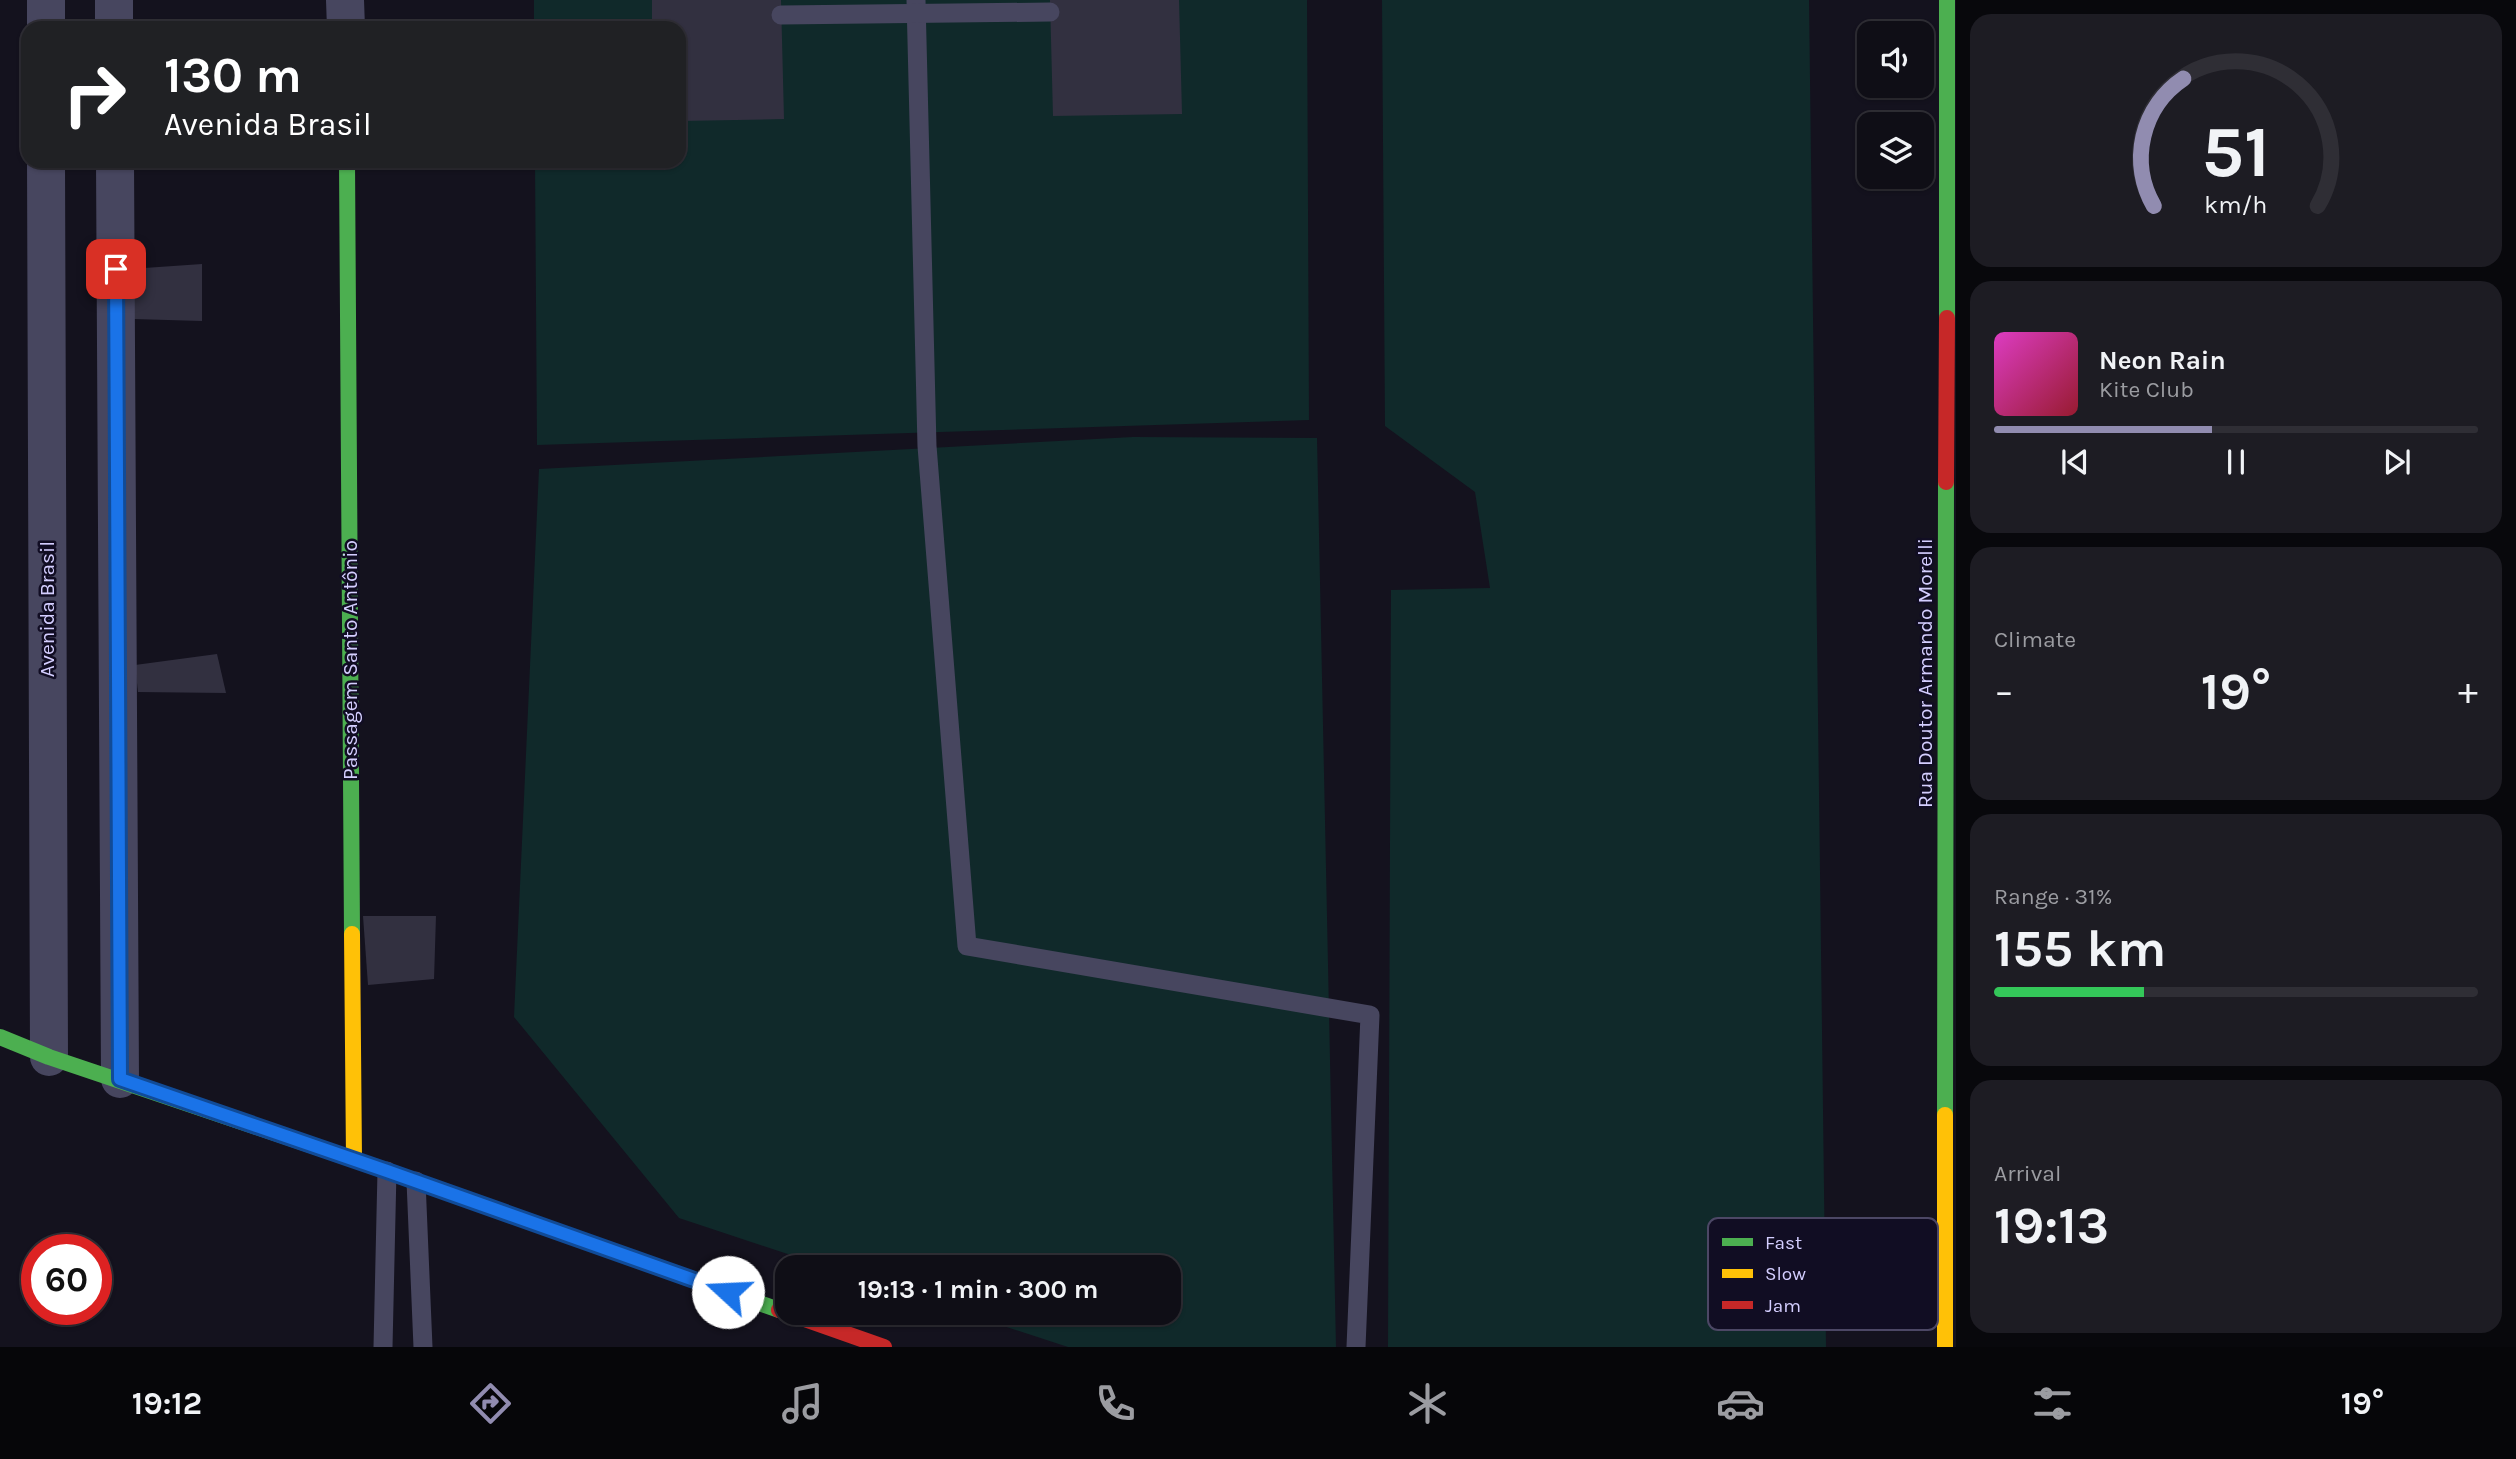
<!DOCTYPE html>
<meta charset="utf-8">
<style>
:root{--surface:#0f0e16;--page:#1d1c23;--text:#f1f3f6;--muted:#9b9ca1;--line:#2f2e35;--accent:#918cb0}
body{margin:0;font-family:Karla,sans-serif;background:var(--page);color:var(--text);height:100vh;display:flex;flex-direction:column;font-size:26px;white-space:nowrap}
*{box-sizing:border-box;margin:0}
p{font-size:23px;color:var(--muted)}
.icon{flex:none;width:38px;height:38px;fill:none;stroke:currentColor;stroke-width:2;stroke-linecap:round;stroke-linejoin:round}
.map{position:relative;flex:1;overflow:hidden}
.sheet{display:flex;flex-direction:column;gap:14px;padding:14px;background:#08080c;width:560px}
.sheet>*{flex:none}
.banner{position:absolute;left:21px;top:21px;width:665px;height:147px;border-radius:21px;box-shadow:0 2px 5px #0004,0 0 0 2px var(--line);background:#202124;color:#fff;overflow:hidden}
.fabs{position:absolute;left:1857px;top:21px;display:grid;gap:14px}
.fabs a{display:grid;place-items:center;width:77px;height:77px;border-radius:14px;background:var(--surface);box-shadow:0 2px 5px #0004,0 0 0 2px var(--line);font-size:35px}
.speed{position:absolute;left:21px;top:1234px;display:flex;gap:14px;font-size:35px;font-weight:700;text-align:center}
.speed>*{display:grid;place-content:center;width:91px;height:91px;border-radius:50%;background:var(--surface);box-shadow:0 2px 5px #0004,0 0 0 2px var(--line);line-height:1}
.speed .limit{border:10px solid #d22;background:#fff;color:#111}
.pin{position:absolute;display:grid;place-items:center;width:60px;height:60px;color:#fff;margin:-30px;border-radius:14px;box-shadow:0 4px 10px #0006}
.me{position:absolute;width:77px;margin:-38px;rotate:290deg;stroke-linejoin:round;filter:drop-shadow(0 0 5px #0008)}
.turn{display:flex;align-items:center;gap:24px;height:147px;padding:0 28px;font-size:32px}
.turn .icon{width:91px;height:91px;stroke-width:2.5}
.turn b{display:block;font-size:49px;line-height:60px}
.big{font-size:52px;font-weight:700;line-height:1.1}
.sheet .card{flex:1;display:flex;flex-direction:column;justify-content:center;gap:10px;min-width:0;padding:0 24px;border-radius:21px;background:var(--page)}
.sheet .dial{align-items:center;gap:0}
.dial svg{height:182px;overflow:visible;fill:none;stroke:var(--line);stroke-width:7;stroke-linecap:round;text-anchor:middle}
.dial text{fill:var(--text);stroke:none}
.song{display:flex;align-items:center;gap:21px}
.cover{width:84px;height:84px;border-radius:10px;background:linear-gradient(135deg,hsl(310 70% 55%),hsl(350 70% 35%))}
.played{height:7px;border-radius:4px;background:linear-gradient(90deg,var(--accent) 45%,var(--line) 45%)}
.keys{display:flex;justify-content:space-around;direction:ltr}
.heat{display:flex;justify-content:space-between;align-items:center;font-size:38px;direction:ltr}
.charge{height:10px;border-radius:5px;background:linear-gradient(90deg,#34c759 31%,var(--line) 0)}
.trip{position:absolute;left:775px;top:1255px;width:406px;height:70px;border-radius:21px;background:var(--surface);box-shadow:0 2px 5px #0004,0 0 0 2px var(--line);font-weight:700;line-height:70px;text-align:center}
.dock{display:flex;height:112px;justify-content:space-around;align-items:center;background:#060609;color:var(--muted)}
.dock .icon{width:49px;height:49px}
.dock .current{color:var(--accent)}
.dock b{font-size:32px;color:var(--text)}
main{display:flex;flex:1;min-height:0}
.map>svg:first-child{display:block}
.green{fill:#10292a}
.building{fill:#323040}
.lines{fill:none;stroke-linecap:round;stroke-linejoin:round}
.lane{stroke:#47465f;stroke-width:19}
.street{stroke:#47465f;stroke-width:38}
.fast{stroke:#4caf50;stroke-width:16}
.slow{stroke:#ffc107;stroke-width:16}
.jam{stroke:#c62828;stroke-width:16}
.route-casing{stroke:#114b97;stroke-width:18}
.route{stroke:#1a73e8;stroke-width:12}
.labels{text-anchor:middle;stroke-width:5;stroke-linejoin:round;paint-order:stroke}
.street-label{font-size:21px;fill:#d4ceff;stroke:#110d23}
.key{fill:#110d23;stroke:#4c4765;stroke-width:2}
.key-label{font-size:19px;fill:#d4ceff}
</style>
<main>
<div class="map">
<svg width="1956" height="1347" viewBox="0 0 1956 1347">
<rect width="100%" height="100%" fill="#14121e"/>
<g class="green">
<path d="M 534,0 L 1307,0 L 1309,420 L 537,445 L 535,161 L 679,161 L 679,28 L 534,28 Z"/>
<path d="M 1382,0 L 1809,0 L 1826,1347 L 1388,1347 L 1391,590 L 1490,588 L 1475,492 L 1385,426 Z"/>
<path d="M 1133,437 L 1317,438 L 1336,1347 L 1068,1347 L 964,1313 L 1169,1312 L 1169,1267 L 827,1267 L 679,1218 L 514,1017 L 539,469 Z"/>
</g>
<g class="building">
<path d="M 652,0 L 781,0 L 784,119 L 679,121 L 679,28 L 652,28 Z"/>
<path d="M 1050,0 L 1179,0 L 1182,114 L 1053,116 Z"/>
<path d="M 202,264 L 202,321 L 133,319 L 130,269 Z"/>
<path d="M 217,654 L 226,693 L 138,692 L 135,665 Z"/>
<path d="M 363,916 L 436,916 L 434,979 L 368,985 Z"/>
</g>
<g class="lines">
<g class="lane">
<path d="M 916,0 L 927,446 L 967,946 L 1370,1015 L 1356,1347"/>
<path d="M 781,15 L 1050,12"/>
<path d="M 416,1181 L 423,1347"/>
<path d="M 383,1347 L 387,1171"/>
</g>
<g class="street">
<path d="M 46,0 L 46,28"/>
<path d="M 114,0 L 114,28"/>
<path d="M 345,0 L 346,28"/>
<path d="M 46,161 L 49,1057"/>
<path d="M 115,161 L 120,1079"/>
</g>
<g class="fast">
<path d="M 347,161 L 352,934"/>
<path d="M 1947,318 L 1947,0"/>
<path d="M 0,1037 L 49,1057 L 387,1171 L 779,1310"/>
<path d="M 1945,1115 L 1946,482"/>
</g>
<g class="slow">
<path d="M 352,934 L 354,1159"/>
<path d="M 1945,1347 L 1945,1115"/>
</g>
<g class="jam">
<path d="M 1946,482 L 1947,318"/>
<path d="M 779,1310 L 884,1347"/>
</g>
</g>
<g class="lines">
<g class="route-casing">
<path id="route" d="M 116,269 L 120,1079 L 387,1171 L 728,1292"/>
</g>
<use href="#route" class="route"/>
</g>
<g class="labels">
<g class="street-label">
<text transform="translate(47 609) rotate(-90)" y="7">Avenida Brasil</text>
<text transform="translate(350 660) rotate(-90)" y="7">Passagem Santo Antônio</text>
<text transform="translate(1925 673) rotate(-90)" y="7">Rua Doutor Armando Morelli</text>
</g>
</g>
<rect x="1708" y="1218" width="230" height="112" rx="10" class="key"/>
<rect x="1722" y="1238" width="31" height="8" fill="#4caf50"/>
<rect x="1722" y="1269" width="31" height="9" fill="#ffc107"/>
<rect x="1722" y="1301" width="31" height="8" fill="#c62828"/>
<g class="key-label">
<text x="1765" y="1249">Fast</text>
<text x="1765" y="1280">Slow</text>
<text x="1765" y="1312">Jam</text>
</g>
</svg>
<div class="fabs">
<a><svg class="icon" aria-label="sound" viewBox="0 0 24 24"><path d="M4 9h4l5-4v14l-5-4H4zM17 9q2 3 0 6"/></svg></a>
<a><svg class="icon" aria-label="layers" viewBox="0 0 24 24"><path d="M12 4l9 5-9 5-9-5zM3 14l9 5 9-5"/></svg></a>
</div>
<div class="speed"><div class="limit">60</div></div>
<div class="pin" style="left:116px;top:269px;background:#d93025"><svg class="icon" aria-label="arrive" viewBox="0 0 24 24"><path d="M6 21V4h12l-3 4 3 4H6"/></svg></div>
<svg class="me" style="left:728px;top:1292px" viewBox="-20 -20 40 40"><circle r="19" fill="#fff"/><path d="M0-13L10 11 0 6-10 11z" fill="#1a73e8"/></svg>
<div class="trip">19:13 · 1 min · 300 m</div>
<div class="banner">
<div class="turn"><svg class="icon" aria-label="right" viewBox="0 0 24 24"><path d="M7 20v-9h11M14 6l5 5-5 5"/></svg><div><b>130 m</b>Avenida Brasil</div></div>
</div>
</div>
<section class="sheet">
<div class="card dial"><svg viewBox="0 0 100 80">
<path d="M14 69A42 42 0 1 1 86 69"/>
<path d="M14 69A42 42 0 0 1 27 13" stroke="#918cb0"/>
<text x="50" y="56" font-size="32" font-weight="700">51</text>
<text x="50" y="72" font-size="11">km/h</text>
</svg></div>
<div class="card">
<div class="song"><i class="cover"></i><div><b>Neon Rain</b><p>Kite Club</p></div></div>
<div class="played"></div>
<div class="keys"><svg class="icon" aria-label="previous" viewBox="0 0 24 24"><path d="M18 5L8 12l10 7zM5 5v14"/></svg><svg class="icon" aria-label="pause" viewBox="0 0 24 24"><path d="M8 5v14M16 5v14"/></svg><svg class="icon" aria-label="next" viewBox="0 0 24 24"><path d="M6 5l10 7-10 7zM19 5v14"/></svg></div>
</div>
<div class="card"><p>Climate</p>
<div class="heat"><a>−</a><b class="big">19°</b><a>+</a></div>
</div>
<div class="card"><p>Range · 31%</p><b class="big">155 km</b><div class="charge"></div></div>
<div class="card"><p>Arrival</p><b class="big">19:13</b></div>
</section>
</main>
<nav class="dock">
<b>19:12</b>
<svg class="icon current" aria-label="directions" viewBox="0 0 24 24"><path d="M12 3l9 9-9 9-9-9zM9 14v-3h6M13 9l2 2-2 2"/></svg>
<svg class="icon" aria-label="music" viewBox="0 0 24 24"><path d="M9 18V5l10-2v13"/><circle cx="6" cy="18" r="3"/><circle cx="16" cy="16" r="3"/></svg>
<svg class="icon" aria-label="phone" viewBox="0 0 24 24"><path d="M5 4h4l2 5-3 2q2 4 5 5l2-3 5 2v4C11 20 4 13 5 4z"/></svg>
<svg class="icon" aria-label="climate" viewBox="0 0 24 24"><path d="M12 3v18M4 7l16 10M4 17L20 7"/></svg>
<svg class="icon" aria-label="car" viewBox="0 0 24 24"><path d="M5 17H2v-5l4-1 3-4h7l3 4 3 1v5h-3M9 17h6M6 11h13"/><circle cx="7" cy="17" r="2"/><circle cx="17" cy="17" r="2"/></svg>
<svg class="icon" aria-label="filters" viewBox="0 0 24 24"><path d="M4 7h16M4 17h16"/><circle cx="9" cy="7" r="2"/><circle cx="15" cy="17" r="2"/></svg>
<b>19°</b>
</nav>
